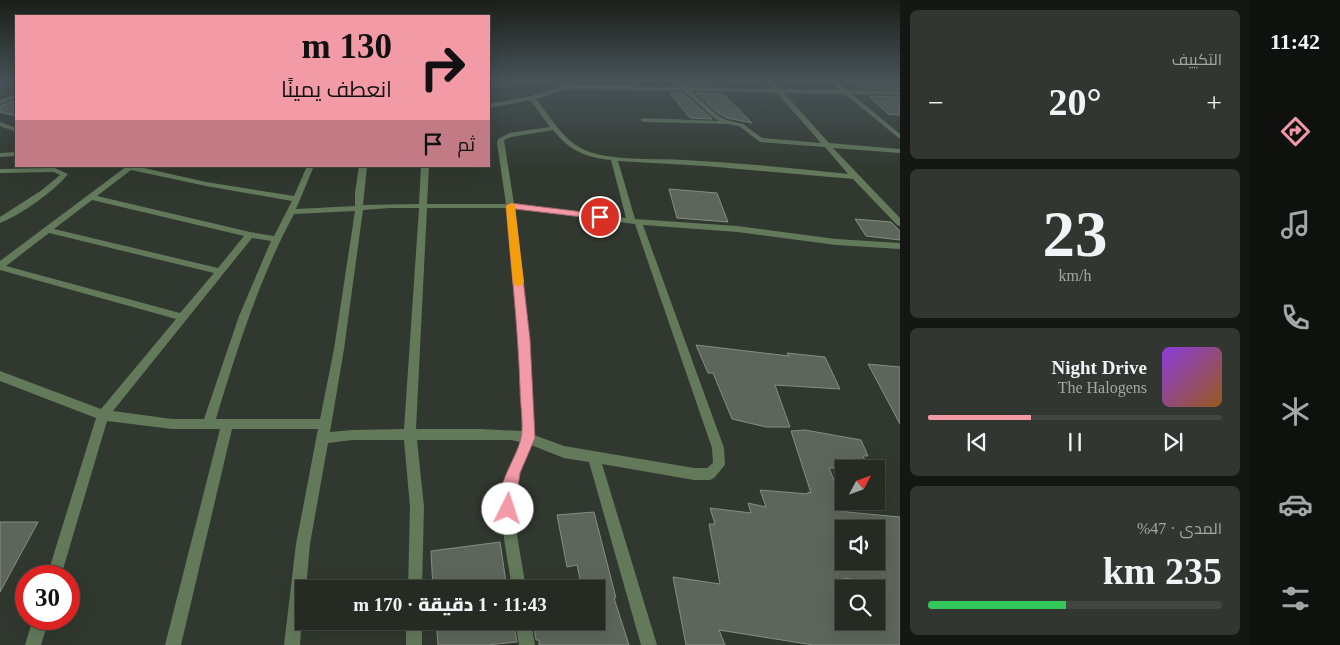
<!DOCTYPE html>
<html lang="ar">
<meta charset="utf-8">
<style>
:root{--surface:#252a23;--page:#313630;--text:#f1f3f6;--muted:#a3a7a6;--line:#424641;--accent:#f39aa7}
body{margin:0;font-family:"Times New Roman",Cairo,serif;background:var(--page);color:var(--text);direction:rtl;height:100vh;display:flex;flex-direction:column;font-size:19px;white-space:nowrap}
*{box-sizing:border-box;margin:0}
p{font-size:16px;color:var(--muted)}
.icon{flex:none;width:28px;height:28px;fill:none;stroke:currentColor;stroke-width:2;stroke-linecap:round;stroke-linejoin:round}
.map{position:relative;flex:1;overflow:hidden;direction:ltr}
.details{display:flex;flex-direction:column;gap:10px;padding:10px;background:#141713;width:350px}
.details>*{flex:none}
.top-card{position:absolute;left:15px;top:15px;width:475px;height:152px;border-radius:0px;box-shadow:0 5px 20px #0002,0 0 0 1px var(--line);direction:rtl;background:#f39aa7;color:#111;overflow:hidden}
.needle{width:32px;rotate:49deg}
.tools{position:absolute;left:835px;top:460px;display:grid;gap:10px}
.tools a{display:grid;place-items:center;width:50px;height:50px;border-radius:0px;background:var(--surface);box-shadow:0 5px 20px #0002,0 0 0 1px var(--line);font-size:25px}
.speed{position:absolute;left:15px;top:565px;display:flex;gap:10px;font-size:25px;font-weight:700;text-align:center}
.speed>*{display:grid;place-content:center;width:65px;height:65px;border-radius:50%;background:var(--surface);box-shadow:0 5px 20px #0002,0 0 0 1px var(--line);line-height:1}
.speed .limit{border:8px solid #d22;background:#fff;color:#111}
.pin{position:absolute;display:grid;place-items:center;width:42px;height:42px;color:#fff;margin:-21px;border:2px solid #fff;border-radius:50%;box-shadow:0 1px 5px #0007}
.me{position:absolute;width:55px;margin:-28px;rotate:4deg;stroke-linejoin:round;filter:drop-shadow(0 0 4px #0008)}
.turn{display:flex;align-items:center;gap:18px;height:105px;padding:0 15px;font-size:22px}
.turn .icon{width:65px;height:65px;stroke-width:2.5}
.turn b{display:block;font-size:35px;line-height:42px}
.then{display:flex;align-items:center;height:48px;padding:0 15px;background:#0003;gap:10px;font-size:19px}
.big{font-size:38px;font-weight:800;line-height:1.1}
.details .card{flex:1;display:flex;flex-direction:column;justify-content:center;gap:8px;min-width:0;padding:0 18px;border-radius:8px;background:var(--page)}
.details .dial{align-items:center;gap:0}
.dial b{font-size:65px;line-height:1}
.song{display:flex;align-items:center;gap:15px}
.cover{width:60px;height:60px;border-radius:8px;background:linear-gradient(135deg,hsl(270 70% 55%),hsl(30 70% 35%))}
.played{height:5px;border-radius:2px;background:linear-gradient(90deg,var(--accent) 35%,var(--line) 35%)}
.keys{display:flex;justify-content:space-around;direction:ltr}
.heat{display:flex;justify-content:space-between;align-items:center;font-size:28px;direction:ltr}
.charge{height:8px;border-radius:4px;background:linear-gradient(90deg,#34c759 47%,var(--line) 0)}
.trip{position:absolute;left:295px;top:580px;width:310px;height:50px;border-radius:0px;background:var(--surface);box-shadow:0 5px 20px #0002,0 0 0 1px var(--line);font-weight:800;line-height:50px;text-align:center;direction:rtl}
main{display:flex;flex:1;min-height:0}
.dock{display:flex;flex-direction:column;width:90px;justify-content:space-around;align-items:center;background:#0f110e;color:var(--muted)}
.dock .icon{width:35px;height:35px}
.dock .current{color:var(--accent)}
.dock b{font-size:22px;color:var(--text)}
.map>svg:first-child{display:block}
.building{fill:#5e665c;stroke:#868e84;fill-rule:evenodd}
.lines{fill:none;stroke-linecap:round;stroke-linejoin:round}
.minor{fill:#62795a;fill-rule:evenodd}
.route{fill:#f39aa7;stroke:#9e646d}
.slow{fill:#f59e0b}
</style>
<main>
<nav class="dock">
<b>11:42</b>
<svg class="icon current" aria-label="directions" viewBox="0 0 24 24"><path d="M12 3l9 9-9 9-9-9zM9 14v-3h6M13 9l2 2-2 2"/></svg>
<svg class="icon" aria-label="music" viewBox="0 0 24 24"><path d="M9 18V5l10-2v13"/><circle cx="6" cy="18" r="3"/><circle cx="16" cy="16" r="3"/></svg>
<svg class="icon" aria-label="phone" viewBox="0 0 24 24"><path d="M5 4h4l2 5-3 2q2 4 5 5l2-3 5 2v4C11 20 4 13 5 4z"/></svg>
<svg class="icon" aria-label="climate" viewBox="0 0 24 24"><path d="M12 3v18M4 7l16 10M4 17L20 7"/></svg>
<svg class="icon" aria-label="car" viewBox="0 0 24 24"><path d="M5 17H2v-5l4-1 3-4h7l3 4 3 1v5h-3M9 17h6M6 11h13"/><circle cx="7" cy="17" r="2"/><circle cx="17" cy="17" r="2"/></svg>
<svg class="icon" aria-label="filters" viewBox="0 0 24 24"><path d="M4 7h16M4 17h16"/><circle cx="9" cy="7" r="2"/><circle cx="15" cy="17" r="2"/></svg>
</nav>
<section class="details">
<div class="card"><p>التكييف</p>
<div class="heat"><a>−</a><b class="big">20°</b><a>+</a></div>
</div>
<div class="card dial"><b>23</b><p>km/h</p></div>
<div class="card">
<div class="song"><i class="cover"></i><div><b>Night Drive</b><p>The Halogens</p></div></div>
<div class="played"></div>
<div class="keys"><svg class="icon" aria-label="previous" viewBox="0 0 24 24"><path d="M18 5L8 12l10 7zM5 5v14"/></svg><svg class="icon" aria-label="pause" viewBox="0 0 24 24"><path d="M8 5v14M16 5v14"/></svg><svg class="icon" aria-label="next" viewBox="0 0 24 24"><path d="M6 5l10 7-10 7zM19 5v14"/></svg></div>
</div>
<div class="card"><p>المدى · 47%</p><b class="big">235 km</b><div class="charge"></div></div>
</section>
<div class="map">
<svg width="900" height="645" viewBox="0 0 900 645">
<rect width="100%" height="100%" fill="#31382f"/>
<g class="building">
<path d="M 684,81 L 711,81 L 715,86 L 688,85 Z"/>
<path d="M 852,81 L 900,82 L 900,89 L 860,88 Z"/>
<path d="M 670,93 L 683,93 L 712,119 L 690,118 Z"/>
<path d="M 696,93 L 723,94 L 752,123 L 727,118 L 718,113 Z"/>
<path d="M 869,96 L 900,97 L 900,115 L 888,114 Z"/>
<path d="M 16,100 L 16,116 L 0,112 L 0,106 Z"/>
<path d="M 669,189 L 717,193 L 728,222 L 677,218 Z"/>
<path d="M 855,219 L 891,222 L 900,231 L 900,240 L 866,236 Z"/>
<path d="M 696,345 L 789,356 L 787,353 L 825,357 L 840,389 L 775,385 L 790,427 L 766,427 L 732,419 L 713,373 L 708,373 Z"/>
<path d="M 868,364 L 900,367 L 900,424 Z"/>
<path d="M 805,430 L 861,440 L 868,456 L 863,456 L 869,469 L 829,468 L 847,512 L 900,517 L 900,645 L 813,645 L 719,630 L 725,645 L 686,645 L 673,577 L 720,584 L 709,524 L 715,524 L 710,508 L 751,513 L 748,503 L 766,507 L 760,490 L 808,494 L 808,492 L 811,493 L 791,431 ZM 844,529 L 876,529 L 876,561 L 844,561 ZM 844,578 L 876,583 L 876,621 L 844,621 Z"/>
<path d="M 594,512 L 616,598 L 614,598 L 629,645 L 539,645 L 539,640 L 536,640 L 534,626 L 596,621 L 596,589 L 582,589 L 577,565 L 567,567 L 557,515 Z"/>
<path d="M 0,522 L 38,522 L 0,592 Z"/>
<path d="M 500,542 L 507,589 L 433,589 L 431,551 Z"/>
<path d="M 436,621 L 513,621 L 517,642 L 487,645 L 438,645 Z"/>
</g>
<g class="lines">
<g class="minor">
<path d="M 563,81 L 567,85 L 680,87 L 674,81 L 681,81 L 687,87 L 773,89 L 765,81 L 772,81 L 780,89 L 840,90 L 830,81 L 837,81 L 848,90 L 900,91 L 900,95 L 852,94 L 900,134 L 900,139 L 845,94 L 784,93 L 829,143 L 900,149 L 900,153 L 833,148 L 900,218 L 900,226 L 897,225 L 853,179 L 706,166 L 618,161 L 635,219 L 737,226 L 836,239 L 900,243 L 900,249 L 836,245 L 737,232 L 643,225 L 724,448 L 725,465 L 714,478 L 710,480 L 694,480 L 602,464 L 657,645 L 641,645 L 589,462 L 564,458 L 531,445 C 525,459 518,473 516,489 C 511,516 522,560 526,589 L 512,589 C 508,559 498,518 503,489 C 505,473 514,457 520,442 L 511,440 L 417,440 L 424,507 L 422,589 L 408,589 L 410,507 L 404,440 L 352,440 L 328,443 L 310,544 L 306,589 L 304,589 L 300,645 L 284,645 L 296,544 L 318,429 L 232,429 L 181,645 L 165,645 L 220,429 L 172,429 L 107,421 L 61,576 L 47,576 L 96,418 L 0,381 L 0,371 L 101,409 L 176,319 L 0,270 L 0,261 L 127,166 L 135,166 L 206,182 L 294,196 L 307,166 L 314,166 L 296,209 L 355,206 L 355,193 L 359,166 L 367,166 L 363,205 L 419,204 L 421,166 L 429,166 L 427,204 L 506,204 L 497,143 L 498,139 L 509,133 L 550,127 L 530,100 L 489,108 L 489,104 L 531,96 L 562,86 L 560,83 ZM 566,89 L 684,91 L 713,117 L 719,121 L 643,118 L 640,120 L 643,122 L 728,124 L 739,126 L 760,142 L 825,147 L 848,174 C 794,168 740,163 685,160 C 656,158 606,162 581,148 C 562,138 549,115 536,99 ZM 691,91 L 777,93 L 821,143 L 762,138 L 743,124 L 726,120 L 717,115 ZM 553,130 C 570,151 585,157 611,160 L 626,218 L 514,204 L 504,140 L 511,137 ZM 131,170 L 206,186 L 292,201 L 274,236 L 250,232 L 97,196 ZM 92,200 L 244,236 L 218,268 L 54,229 ZM 390,208 L 419,208 L 404,429 L 352,430 L 330,432 L 344,349 L 363,210 ZM 427,208 L 506,208 L 519,339 L 522,431 L 481,429 L 416,429 ZM 514,209 L 635,224 L 712,448 L 713,463 L 707,468 L 694,468 L 564,446 L 534,435 L 529,339 ZM 355,211 L 334,349 L 320,419 L 216,419 C 237,349 259,279 294,214 ZM 49,233 L 214,273 L 180,313 L 6,266 ZM 252,238 L 271,241 L 239,316 L 204,419 L 172,419 L 113,411 Z"/>
<path d="M 16,94 L 16,98 L 0,104 L 0,100 Z"/>
<path d="M 0,122 L 16,128 L 16,132 L 0,126 Z"/>
<path d="M 16,152 L 16,156 L 0,157 L 0,153 Z"/>
<path d="M 55,168 L 68,174 C 56,190 19,216 0,223 L 0,217 L 42,190 L 60,175 L 54,172 L 0,173 L 0,169 Z"/>
<path d="M 33,619 L 49,619 L 41,645 L 25,645 Z"/>
<rect x="406" y="621" width="16" height="24"/>
<path d="M 515,621 L 531,621 L 535,645 L 519,645 Z"/>
</g>
</g>
<linearGradient id="sky" x2="0" y2="1"><stop stop-color="#1b1f1a"/><stop offset="0.47" stop-color="#485358"/><stop offset="1" stop-color="#485358" stop-opacity="0"/></linearGradient>
<rect width="900" height="172" fill="url(#sky)"/>
<path class="route" d="M 510,203 L 600,214 L 604,217 L 600,219 L 515,209 L 530,339 L 535,438 L 520,473 L 514,514 L 508,516 L 503,514 C 492,486 516,462 521,438 C 524,425 520,403 520,388 C 518,327 511,267 506,206 Z"/>
<path class="slow" d="M 512,203 L 516,206 L 515,208 L 524,283 L 518,287 L 513,283 L 506,206 Z"/>
</svg>
<div class="tools">
<a><svg class="needle" viewBox="-14 -14 28 28"><path d="M0-13l5 13h-10z" fill="#e53935"/><path d="M0 13l5-13h-10z" fill="#a3a7a6"/></svg></a>
<a><svg class="icon" aria-label="sound" viewBox="0 0 24 24"><path d="M4 9h4l5-4v14l-5-4H4zM17 9q2 3 0 6"/></svg></a>
<a><svg class="icon" aria-label="search" viewBox="0 0 24 24"><circle cx="10" cy="10" r="6"/><path d="M15 15l6 6"/></svg></a>
</div>
<div class="speed"><div class="limit">30</div></div>
<div class="pin" style="left:600px;top:217px;background:#d93025"><svg class="icon" aria-label="arrive" viewBox="0 0 24 24"><path d="M6 21V4h12l-3 4 3 4H6"/></svg></div>
<svg class="me" style="left:508px;top:509px" viewBox="-20 -20 40 40"><circle r="19" fill="#fff"/><path d="M0-13L10 11 0 6-10 11z" fill="#f39aa7"/></svg>
<div class="trip">11:43 · 1 دقيقة · 170 m</div>
<div class="top-card">
<div class="turn"><svg class="icon" aria-label="right" viewBox="0 0 24 24"><path d="M7 20v-9h11M14 6l5 5-5 5"/></svg><div><b>130 m</b>انعطف يمينًا</div></div>
<div class="then">ثم<svg class="icon" aria-label="arrive" viewBox="0 0 24 24"><path d="M6 21V4h12l-3 4 3 4H6"/></svg></div>
</div>
</div>
</main>
